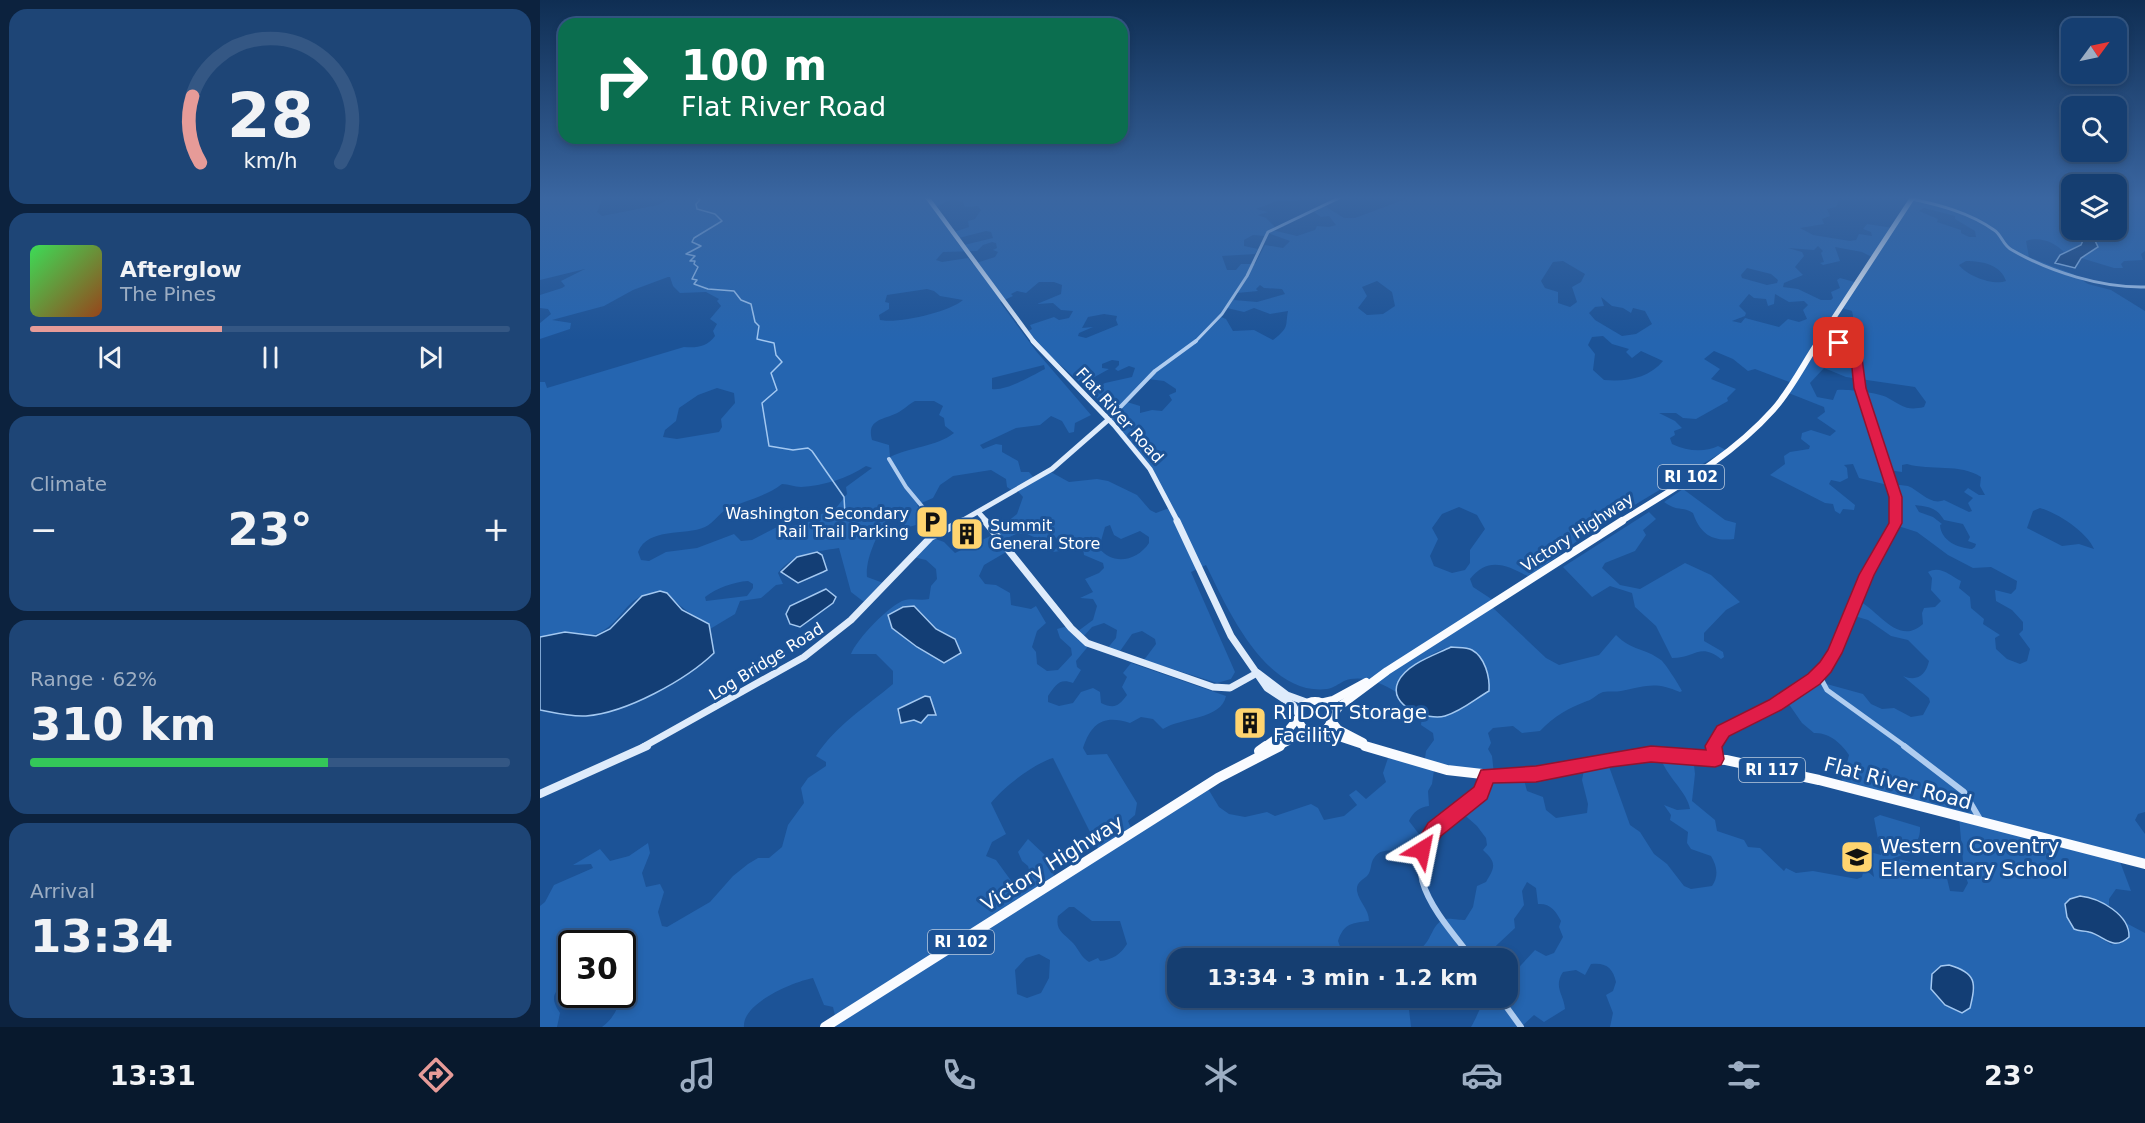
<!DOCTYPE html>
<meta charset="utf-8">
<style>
:root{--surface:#153e71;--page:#1e4576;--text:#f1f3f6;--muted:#9daec3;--line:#345784;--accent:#e69b98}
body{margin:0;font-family:"DejaVu Sans",sans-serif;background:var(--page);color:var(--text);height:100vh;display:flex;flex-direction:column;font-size:22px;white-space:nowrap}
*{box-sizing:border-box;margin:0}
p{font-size:20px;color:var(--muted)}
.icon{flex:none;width:33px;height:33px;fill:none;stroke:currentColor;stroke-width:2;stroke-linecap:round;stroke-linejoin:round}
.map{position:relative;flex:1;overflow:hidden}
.panel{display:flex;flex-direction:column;gap:9px;padding:9px;background:#0c223e;width:540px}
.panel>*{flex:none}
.hud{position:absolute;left:18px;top:18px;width:570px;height:126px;border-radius:18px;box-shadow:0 3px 9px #0003,0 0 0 2px var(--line);background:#0b6e4f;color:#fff;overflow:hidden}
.needle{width:39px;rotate:57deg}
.fabs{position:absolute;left:1521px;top:18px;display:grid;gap:12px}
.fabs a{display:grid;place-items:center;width:66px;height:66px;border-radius:12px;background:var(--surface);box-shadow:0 3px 9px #0003,0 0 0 2px var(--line);font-size:30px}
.speed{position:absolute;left:18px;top:930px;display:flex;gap:12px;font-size:30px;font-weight:700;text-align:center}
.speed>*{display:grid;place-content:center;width:78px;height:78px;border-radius:50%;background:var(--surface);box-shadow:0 3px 9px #0003,0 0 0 2px var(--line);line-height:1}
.speed .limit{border:3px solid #111;border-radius:9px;background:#fff;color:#111}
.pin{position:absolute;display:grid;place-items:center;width:51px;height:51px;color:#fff;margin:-26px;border-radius:12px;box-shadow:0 3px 9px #0006}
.me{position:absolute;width:66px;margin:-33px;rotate:35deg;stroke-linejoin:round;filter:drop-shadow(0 0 4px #0008)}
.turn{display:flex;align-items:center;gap:21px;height:126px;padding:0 24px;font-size:27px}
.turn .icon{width:78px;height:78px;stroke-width:2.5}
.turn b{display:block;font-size:42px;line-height:51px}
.big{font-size:45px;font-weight:700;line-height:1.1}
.panel .widget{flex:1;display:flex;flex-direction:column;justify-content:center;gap:9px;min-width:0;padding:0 21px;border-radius:18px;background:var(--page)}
.panel .dial{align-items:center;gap:0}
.dial svg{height:156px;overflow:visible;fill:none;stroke:var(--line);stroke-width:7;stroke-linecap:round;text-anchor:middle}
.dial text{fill:var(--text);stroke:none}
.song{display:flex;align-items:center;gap:18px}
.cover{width:72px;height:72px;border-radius:9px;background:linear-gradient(135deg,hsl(130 70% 55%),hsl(20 70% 35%))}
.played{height:6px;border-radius:3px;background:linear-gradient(90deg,var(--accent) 40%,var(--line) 40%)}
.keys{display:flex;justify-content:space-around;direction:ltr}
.heat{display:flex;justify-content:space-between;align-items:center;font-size:33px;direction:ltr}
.charge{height:9px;border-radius:4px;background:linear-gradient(90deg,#34c759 62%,var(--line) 0)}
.trip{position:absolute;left:627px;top:948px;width:351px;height:60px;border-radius:18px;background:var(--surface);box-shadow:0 3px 9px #0003,0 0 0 2px var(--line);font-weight:700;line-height:60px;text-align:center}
.tabs{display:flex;height:96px;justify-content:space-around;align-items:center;background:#08192d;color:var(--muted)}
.tabs .icon{width:42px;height:42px}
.tabs .active{color:var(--accent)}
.tabs b{font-size:27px;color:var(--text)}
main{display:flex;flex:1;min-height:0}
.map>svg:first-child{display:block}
.green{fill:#2565b0;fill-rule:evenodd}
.water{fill:#133e75;stroke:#a3c8f1;stroke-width:1.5}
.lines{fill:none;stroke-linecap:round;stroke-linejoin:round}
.stream{stroke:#a3c8f1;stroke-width:1.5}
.street-far3{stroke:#b0cdf0;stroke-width:3}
.street-far2{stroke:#b0cdf0;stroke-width:4}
.street-far1{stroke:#b0cdf0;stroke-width:5}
.street{stroke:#b0cdf0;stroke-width:6}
.secondary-far3{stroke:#deebfb;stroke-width:4.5}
.secondary-far2{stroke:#deebfb;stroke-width:5}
.secondary-far1{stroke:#deebfb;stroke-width:7}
.secondary{stroke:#deebfb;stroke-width:8}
.primary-far3{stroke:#f9fbff;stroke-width:5}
.primary-far2{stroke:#f9fbff;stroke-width:6}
.primary-far1{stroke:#f9fbff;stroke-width:8}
.primary{stroke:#f9fbff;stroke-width:10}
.route{fill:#e11d48;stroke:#92132f;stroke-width:1.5}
.labels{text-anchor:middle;stroke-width:6;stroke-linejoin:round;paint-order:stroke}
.shield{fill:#1c5397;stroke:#bbcbe0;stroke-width:1.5}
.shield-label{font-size:15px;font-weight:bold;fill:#fff}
.street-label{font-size:16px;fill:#fff;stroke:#1c5397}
.poi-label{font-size:16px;fill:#fff;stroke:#1c5397;text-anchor:end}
.near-poi-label{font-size:20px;fill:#fff;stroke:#1c5397;text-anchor:start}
.near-street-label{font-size:20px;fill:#fff;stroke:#1c5397}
</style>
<main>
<section class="panel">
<div class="widget dial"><svg viewBox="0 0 100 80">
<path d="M14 69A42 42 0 1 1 86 69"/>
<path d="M14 69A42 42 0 0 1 10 35" stroke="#e69b98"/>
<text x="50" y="56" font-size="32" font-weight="700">28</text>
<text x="50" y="72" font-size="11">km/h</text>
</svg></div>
<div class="widget">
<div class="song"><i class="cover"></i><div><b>Afterglow</b><p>The Pines</p></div></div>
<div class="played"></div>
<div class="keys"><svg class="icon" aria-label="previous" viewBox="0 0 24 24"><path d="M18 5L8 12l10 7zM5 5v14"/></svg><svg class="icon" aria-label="pause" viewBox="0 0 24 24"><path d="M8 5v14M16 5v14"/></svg><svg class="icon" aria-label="next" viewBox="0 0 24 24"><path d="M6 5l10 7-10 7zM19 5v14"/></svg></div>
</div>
<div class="widget"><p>Climate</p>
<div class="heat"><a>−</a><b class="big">23°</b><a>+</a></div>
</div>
<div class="widget"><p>Range · 62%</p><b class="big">310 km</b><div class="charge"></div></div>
<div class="widget"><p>Arrival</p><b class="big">13:34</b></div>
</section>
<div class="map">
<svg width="1605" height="1027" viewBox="0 0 1605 1027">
<rect width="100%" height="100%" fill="#1c5397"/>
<g class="green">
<path d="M 0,197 L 63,197 L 57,212 L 62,216 L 118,205 L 133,197 L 760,197 L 758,201 L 737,201 L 716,209 L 728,212 L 718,215 L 726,218 L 735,227 L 732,230 L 757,236 L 775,230 L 777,226 L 789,227 L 796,225 L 789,216 L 781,217 L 774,212 L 785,206 L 804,218 L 815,218 L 866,199 L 878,197 L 1300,197 L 1296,207 L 1287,209 L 1290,216 L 1282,219 L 1284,224 L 1260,228 L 1273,235 L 1310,241 L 1316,240 L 1319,234 L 1332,236 L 1331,232 L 1323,229 L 1327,224 L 1353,228 L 1374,197 L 1531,197 L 1532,230 L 1542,230 L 1544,237 L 1541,245 L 1524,252 C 1514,242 1500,236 1486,241 L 1489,257 L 1533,274 L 1548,284 L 1571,290 L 1605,311 L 1605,812 L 1598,814 L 1595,820 L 1605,834 L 1605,864 L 1579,859 L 1591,891 L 1576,889 L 1569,899 L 1569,907 L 1550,897 L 1539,931 L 1550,932 L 1572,945 L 1589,928 L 1586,923 L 1605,933 L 1605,1027 L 1070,1027 L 1073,1013 L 1066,995 L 1073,991 L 1076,982 C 1073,968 1066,962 1051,964 L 1045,975 L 1036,970 L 1023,972 C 1013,987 1024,995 1025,1009 L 1004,1022 L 994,1015 L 981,1027 L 931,1027 C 944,1005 938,998 968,998 L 968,979 L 995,950 L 1006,956 L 1014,953 L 1023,937 L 1019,927 L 1021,921 C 1016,911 1010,903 998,904 L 996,888 L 987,882 L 982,891 L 984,905 L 974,919 L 975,928 L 943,958 L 856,958 C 899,951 885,925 906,919 C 910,918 920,920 925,920 L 933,907 L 937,886 L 946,882 C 955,867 957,863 943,850 L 947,845 L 946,838 L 937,826 L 920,811 L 934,799 L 947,775 L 894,770 L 892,784 L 888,791 L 889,806 C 880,807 873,812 869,821 L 885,842 L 879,858 C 865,855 844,843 834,858 C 830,863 832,871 827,876 C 823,880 816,882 817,891 C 819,902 829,909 829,921 C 812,923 804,923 798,941 L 802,952 L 810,958 L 638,958 L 638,998 L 897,998 L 873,1001 L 869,1009 L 871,1027 L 285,1027 L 296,1020 L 293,1007 L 284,1005 L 273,978 C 253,982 202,1003 204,1027 L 62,1027 C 89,1007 82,973 82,944 L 32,944 C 31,952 34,964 31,973 C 27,990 3,988 20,1013 L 17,1027 L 0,1027 L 0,906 L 5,902 L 14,885 L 53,868 L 51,864 L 33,865 L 60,849 L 70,861 L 89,856 L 108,843 L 110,853 L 102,873 L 106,887 L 120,884 L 124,892 L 118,912 L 122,926 L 127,927 L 170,902 L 193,876 L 208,864 L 218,858 L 229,858 L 242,847 L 248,825 L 264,803 L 261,788 L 268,778 L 286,766 L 286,762 L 276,756 C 296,725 326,707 353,684 L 353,671 L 336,654 L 311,654 C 316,640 350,604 365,600 C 372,598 381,601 389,599 L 391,586 L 397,579 L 396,569 L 386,560 L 373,557 L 393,538 L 404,542 L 415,553 L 465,529 L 467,522 L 477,514 L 483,497 L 477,490 L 473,491 L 467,487 L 466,479 L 451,470 L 413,476 L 400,485 L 393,498 L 377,505 L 385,516 L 376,525 L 365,528 L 364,520 L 349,517 C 338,532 325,559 327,577 L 346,584 L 324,602 L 311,592 L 299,548 C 276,552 254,552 238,573 L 243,584 L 236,585 L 221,598 L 200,601 L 195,614 L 170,629 C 156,616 140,608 127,593 C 88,588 87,617 61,632 C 48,639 16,637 0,640 L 0,382 L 5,382 L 7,388 L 144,347 C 157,348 167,347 175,336 L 173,331 L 177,324 L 170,319 L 181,306 L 177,301 L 179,299 L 166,292 L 140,293 L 133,286 L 130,277 L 128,277 L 93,290 L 64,306 L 12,320 L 31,323 L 30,329 L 0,339 L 0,323 L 11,314 L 8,309 L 0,308 L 0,295 L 22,288 L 25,286 L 21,281 L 45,269 L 0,280 ZM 412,199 L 423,202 L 425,207 L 438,206 L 441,210 L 435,219 L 428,221 L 429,227 L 411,233 L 393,208 ZM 1384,208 L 1415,216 L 1415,219 L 1435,231 L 1436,237 L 1429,237 L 1421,233 L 1421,230 L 1397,222 L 1398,219 L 1379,211 ZM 446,231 L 451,232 L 453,238 L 420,246 L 415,239 ZM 728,233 L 750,241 L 743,248 L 725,245 L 715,264 L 701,264 L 696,270 L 687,270 L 682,256 L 715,254 L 718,249 L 704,246 L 704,240 L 713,235 L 725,236 ZM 452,242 L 456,243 L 457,248 L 453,250 L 458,252 L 455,257 L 433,264 L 428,258 L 402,262 L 396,260 L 403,252 L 437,251 L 443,245 ZM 1278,246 L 1283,251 L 1281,253 L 1284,262 L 1280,263 L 1283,265 L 1300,261 L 1295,247 L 1322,252 L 1334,258 L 1318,283 L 1300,278 L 1297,280 L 1300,288 L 1291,292 L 1293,298 L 1291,300 L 1281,300 L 1258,289 L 1243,287 L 1244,283 L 1263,275 L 1255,267 L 1264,256 L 1262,252 L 1248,248 L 1274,250 ZM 1023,261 L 1045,274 L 1041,282 L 1032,287 L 1037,302 L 1030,307 L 1018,303 L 1018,292 L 1005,288 L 1001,281 L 1013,262 ZM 1426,261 C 1443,261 1461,265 1466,281 C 1454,286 1427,276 1419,265 ZM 1207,268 L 1231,274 L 1238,280 L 1237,283 L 1227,285 L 1202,278 L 1201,275 ZM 837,281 L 852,292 L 855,306 L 843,314 L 827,315 L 818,308 L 827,296 L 822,287 ZM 499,282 L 514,282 L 522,285 L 521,294 L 497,304 L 513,303 L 521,310 L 533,311 L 529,318 L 519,320 L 514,317 L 490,325 L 492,329 L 488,331 L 509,355 L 542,384 L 569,369 L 562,368 L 562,364 L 572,360 L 579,361 L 579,365 L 575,369 L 578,371 L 589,366 L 595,368 L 592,377 L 565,383 L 549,392 L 574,412 L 567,421 L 614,478 L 629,508 L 616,513 L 610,510 L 597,495 L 568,481 L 557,479 L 529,482 L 509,471 L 495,479 L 489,472 L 481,472 L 478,461 L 462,452 L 462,445 L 456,444 L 443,449 L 440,445 L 476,428 L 500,425 L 511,416 L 522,421 L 529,433 L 534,432 L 535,423 L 551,415 L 496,351 L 460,302 L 473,296 L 471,294 L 477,291 L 486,293 ZM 720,285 L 724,288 L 742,289 L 745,294 L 717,302 L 694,300 L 697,293 L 718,291 L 716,289 ZM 387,289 L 394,291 L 400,296 L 423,300 C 409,312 358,324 340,320 L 339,315 L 349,309 L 349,303 L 345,302 L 347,295 ZM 1209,294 L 1214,298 L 1226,299 L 1228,306 L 1234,304 L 1235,294 L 1249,302 L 1264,301 L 1268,305 L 1263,310 L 1267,319 L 1259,322 L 1248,319 L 1239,327 L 1205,318 L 1201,323 L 1192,321 L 1205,316 L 1206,313 L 1199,306 ZM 1061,297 L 1072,306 L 1083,308 L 1091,313 L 1093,308 L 1105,311 L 1112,324 L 1096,334 L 1082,336 L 1055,320 L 1049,313 L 1055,307 L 1064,306 ZM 687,308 L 704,312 L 714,308 L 730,314 L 748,311 C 745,326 750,327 733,340 L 714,330 L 693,331 L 686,319 L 681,317 ZM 1302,308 L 1312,311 C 1315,322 1312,335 1317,347 L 1311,349 L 1285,335 ZM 564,314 L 577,316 L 576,320 L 578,325 L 546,338 L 538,336 L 539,333 L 553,327 L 542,328 L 548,317 ZM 1063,336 L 1072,344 L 1089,349 L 1086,352 L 1092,358 L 1101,351 L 1123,361 C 1109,378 1087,382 1064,380 L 1053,370 L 1055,354 L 1048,345 L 1052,337 ZM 1174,351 L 1193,359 L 1208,371 L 1215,369 L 1252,383 L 1246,392 L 1284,407 L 1285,412 L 1277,418 L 1296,431 L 1290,436 L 1271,430 L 1262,433 L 1261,439 L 1270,446 L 1269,449 L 1250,452 L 1244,456 L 1245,464 L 1230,475 L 1285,503 L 1293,504 L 1295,511 L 1300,514 L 1303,509 L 1314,510 L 1315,505 L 1289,484 L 1291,480 L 1300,482 L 1308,478 L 1307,468 L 1304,465 L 1313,464 L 1319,478 L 1352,486 L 1358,511 L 1355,525 L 1377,532 L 1408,555 L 1433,568 L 1451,567 L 1477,581 L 1476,589 L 1471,594 L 1455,590 L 1456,601 L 1472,610 L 1483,622 L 1483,630 L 1479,634 L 1490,649 L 1487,661 L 1480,664 L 1467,659 L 1456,649 L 1455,638 L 1460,635 L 1443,624 L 1444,619 L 1431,608 L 1430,597 L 1419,588 L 1421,581 C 1411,576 1400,565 1388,572 L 1392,578 L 1391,590 L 1401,601 L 1395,607 L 1384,608 L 1382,613 L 1383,624 C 1358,647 1338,609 1317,600 L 1311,615 L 1328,620 L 1351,636 L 1368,640 L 1389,661 C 1386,675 1377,682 1363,676 L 1389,698 L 1390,702 L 1383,715 L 1371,717 L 1354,708 L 1342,709 L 1331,704 L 1323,694 L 1283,683 L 1278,676 L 1246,700 L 1262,723 L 1274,733 C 1289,732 1302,744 1309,755 L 1306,767 L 1300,770 L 1303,786 L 1419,817 L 1424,872 L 1428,883 L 1423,892 L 1410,891 L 1405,870 L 1354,858 C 1369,854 1381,843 1380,827 L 1340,815 L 1334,818 L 1341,855 L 1330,852 L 1334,877 L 1324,868 L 1322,877 L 1317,879 L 1273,871 L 1256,873 L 1246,868 L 1244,871 L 1220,848 L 1208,847 L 1204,840 L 1177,831 L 1175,820 L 1152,801 L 1155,774 L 1153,756 L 1120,756 C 1126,777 1147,791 1150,809 L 1137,810 L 1124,805 L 1131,815 L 1130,820 L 1148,832 L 1147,843 L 1151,849 L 1171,856 C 1177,866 1179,876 1172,886 L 1151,889 L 1144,886 L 1127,864 L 1114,854 L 1100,832 L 1090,825 L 1067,761 L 1045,765 L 1042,780 L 1048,804 L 1047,813 L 1016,818 L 1006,810 L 1003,797 L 987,791 L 983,776 L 954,774 L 952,756 L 948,749 L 951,743 L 948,733 L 953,728 L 973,726 L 982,733 L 1000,731 C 1014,716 1029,708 1047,701 C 1052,700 1057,694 1063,692 C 1069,691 1076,692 1081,691 C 1106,686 1115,681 1140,692 L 1142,691 C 1139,685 1125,663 1121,660 C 1105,648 1092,651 1076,635 L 1059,655 L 1019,665 L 1006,658 L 951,606 L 887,640 L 956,602 L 933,587 L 930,579 C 948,556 967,565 989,577 L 1048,533 L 1186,450 L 1178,446 C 1164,453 1147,451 1132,444 L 1130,438 L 1135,435 L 1134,431 L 1142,428 L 1135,421 L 1119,413 L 1136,413 L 1143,418 L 1156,419 L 1188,401 L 1187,398 L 1196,389 L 1171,379 L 1180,369 L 1164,359 ZM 504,365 L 505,369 C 491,376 467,391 452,389 L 452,378 ZM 1284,368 L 1306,377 L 1375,387 L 1386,402 L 1384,407 C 1366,411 1363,406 1348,398 C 1340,393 1307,389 1297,390 L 1293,400 L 1277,397 L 1270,383 ZM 608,379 L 624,381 L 636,389 L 636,392 L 629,395 L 632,400 L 622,411 L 612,410 L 600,413 L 600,406 L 587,402 ZM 177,388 L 194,393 L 195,403 L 181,419 L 182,427 L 179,432 L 137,439 L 123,437 L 125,430 L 136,421 L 139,408 L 158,395 ZM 375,401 L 394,401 L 403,406 L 399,415 L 404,418 L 405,426 L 414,433 C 396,447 370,447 350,457 L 349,445 L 332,440 C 326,418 345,420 359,412 C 363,410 369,404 375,401 ZM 1367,464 C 1391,471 1420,463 1441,477 L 1440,486 L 1445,495 L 1439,495 L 1428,488 L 1424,492 L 1433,498 L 1428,503 L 1432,511 L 1429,512 L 1404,500 C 1391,506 1380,491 1368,486 C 1363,485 1357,485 1352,484 L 1348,470 L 1362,472 L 1362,465 ZM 326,466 L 332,468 L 306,487 L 307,494 L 296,508 L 274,517 L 266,524 L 237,527 L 212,540 L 201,541 L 194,534 L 157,548 L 126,552 L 109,561 L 101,560 L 98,552 C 108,527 145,536 165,527 C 174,523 179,513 187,509 C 206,500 225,497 242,484 C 249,484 254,487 261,487 C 283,486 308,478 326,466 ZM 1375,505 C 1389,507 1396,507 1404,520 L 1423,524 L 1430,537 L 1428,541 L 1436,544 L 1435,547 L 1432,549 C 1418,548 1401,541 1400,525 L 1402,524 L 1393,517 L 1379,512 ZM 919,507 L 937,515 L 945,529 L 930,550 L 930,563 L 925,570 L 912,573 L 894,566 L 890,556 L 898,539 L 892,528 L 902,514 ZM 1500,508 C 1518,513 1547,532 1554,549 L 1539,544 L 1522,546 L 1487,528 L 1493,511 ZM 570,525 L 574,535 L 581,539 L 600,531 L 609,537 L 609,543 C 597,561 573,566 559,548 L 565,527 ZM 476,534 L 487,534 L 501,540 L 514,535 L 520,544 L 513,552 L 543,548 L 544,555 L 563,563 L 564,568 L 559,573 L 545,579 L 553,592 L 540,598 L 553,599 L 557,606 L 553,620 L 534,634 L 528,626 L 517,629 L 520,638 L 531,648 L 532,655 L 518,670 L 507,671 L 497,664 L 496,652 L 492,647 L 497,631 L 506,623 L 496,606 L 491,609 L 471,605 L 470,593 L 456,585 L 445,584 L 439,576 L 444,565 L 468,551 L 461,541 ZM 666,565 C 688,610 726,696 787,689 C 794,688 798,684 804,681 C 821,674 842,683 856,692 C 859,673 892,651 910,647 C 916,646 924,649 930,649 L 949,691 L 905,716 L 882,716 L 881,725 L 893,733 L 894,740 L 886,751 L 884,766 L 848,758 L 843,773 L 846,782 L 826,799 L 816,790 L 809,795 L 817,805 L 804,816 L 784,820 L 778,808 L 771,804 L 735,816 L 727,812 L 705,817 L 689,814 L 679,807 L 667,787 L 593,833 L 588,821 L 595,815 L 597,803 L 567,754 L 547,755 L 543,748 C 552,722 564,715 590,723 L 601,717 L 613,719 L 623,729 C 642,717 681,720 686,696 L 591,663 L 583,673 L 587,677 L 582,687 L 587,695 C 578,707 574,709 561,703 L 560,692 L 553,688 L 541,692 L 533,703 L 519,706 L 508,702 L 508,696 C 516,685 519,678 533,683 L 541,670 L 537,667 L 536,661 L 550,644 L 542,638 L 552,627 L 564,623 L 577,630 L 576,638 L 566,650 L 578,654 L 592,634 L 602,631 L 615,639 L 616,644 L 604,660 L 677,683 L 691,679 L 695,672 L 651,572 ZM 208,581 L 213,584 L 213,588 L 207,596 L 166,601 L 165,597 C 177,588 193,582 208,581 ZM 380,611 L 396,629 L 415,639 L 421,653 L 404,663 L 352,628 L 352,622 ZM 513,758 L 561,854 L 516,881 L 507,857 L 488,839 L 478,852 L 482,861 L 488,866 L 490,873 L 482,880 L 472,882 L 456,860 L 446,856 L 452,842 L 466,834 L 451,803 C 464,787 493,764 513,758 ZM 529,907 L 534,907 L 552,921 L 580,921 L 587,944 C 581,954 572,960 560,961 L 558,958 L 549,962 C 541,957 539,950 533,943 C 524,933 515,931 518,916 ZM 499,954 L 510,960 L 509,978 L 501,993 L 487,998 L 477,994 L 475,970 L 486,958 Z"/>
<path d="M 1577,197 L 1605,197 L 1605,251 L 1601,254 L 1603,260 L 1584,261 L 1581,264 L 1583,268 L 1574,268 L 1541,258 L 1558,247 L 1550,230 L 1576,230 Z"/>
<path d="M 1143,489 L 1185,520 L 1196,523 L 1194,539 C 1171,542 1160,533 1153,513 C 1142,506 1138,512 1124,502 Z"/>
<path d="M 1109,512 L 1116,519 L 1103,530 L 1106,535 L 1095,551 L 1065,563 L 1062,568 L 1080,585 L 1100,589 L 1145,563 L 1171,575 L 1200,602 L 1186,610 L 1164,633 L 1164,641 L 1183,652 L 1184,657 L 1181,659 C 1160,642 1155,658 1132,658 L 1116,626 L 1095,607 L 1092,593 L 1070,586 L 1052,597 L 1023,567 Z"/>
</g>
<g class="water">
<path d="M 1542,230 L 1550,230 L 1558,247 L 1541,258 L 1535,268 L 1515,263 L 1520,255 L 1541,245 L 1544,238 Z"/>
<path d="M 277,552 L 282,555 L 287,570 L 283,572 L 258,583 L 241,572 L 257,557 Z"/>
<path d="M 286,589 L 296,597 L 293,603 L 260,627 L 250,624 L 246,614 L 250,606 Z"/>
<path d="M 120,591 L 127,593 L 142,610 L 169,624 L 174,653 C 146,680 86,713 46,716 C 31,717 15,713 0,710 L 0,637 L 25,632 L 56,636 L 70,629 L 102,596 Z"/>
<path d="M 374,606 L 396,629 L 415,639 L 421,653 L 404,663 L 377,647 L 352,628 L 348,615 L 363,607 Z"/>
<path d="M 911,647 C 918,648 926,647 932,650 C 945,657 950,677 949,691 C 935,699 922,711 905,716 C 888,721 847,706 858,682 C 866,664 895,655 911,647 Z"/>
<path d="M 385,696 L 390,697 L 396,715 L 388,715 L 381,723 L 374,720 L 361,723 L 358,709 Z"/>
<path d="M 1540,896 C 1560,898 1590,915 1589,937 C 1573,952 1565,936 1549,932 C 1543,930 1540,932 1534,929 L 1527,917 L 1525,904 L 1530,899 Z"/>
<path d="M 1409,965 C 1437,973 1436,983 1430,1008 L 1422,1013 L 1405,1005 L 1391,989 L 1392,974 L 1401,966 Z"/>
</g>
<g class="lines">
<path class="stream" d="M 157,197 L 160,200 L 156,204 L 157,209 L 175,214 L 182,221 L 154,238 L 152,242 L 161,246 L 146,254 L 155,256 L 150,261 L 155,261 L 154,264 L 158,267 L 152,279 L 157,280 L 154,284 L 168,289 L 194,291 L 201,300 L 211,304 L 215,322 L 219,326 L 217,339 L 234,343 L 236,355 L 242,362 L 231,373 L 237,390 L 222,403 L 229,446 L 253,450 L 268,448 L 272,451 L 304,497 L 305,514 L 297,520"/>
<g class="street-far3">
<path d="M 1372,199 C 1400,205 1430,213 1454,230 C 1462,235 1463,246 1472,250 C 1510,272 1562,288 1605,287"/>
<path d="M 1284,335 L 1297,342"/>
<path d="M 655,342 L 682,314 L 707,276 L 728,232 L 801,197"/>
</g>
<g class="street-far2">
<path d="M 1295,341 L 1308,348 L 1316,358 L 1320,388 L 1355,497 L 1356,522"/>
<path d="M 568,420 L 615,371 L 656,341"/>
<path d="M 349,459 L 366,487 L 395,522"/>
</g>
<g class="street-far1">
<path d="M 394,521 L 402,531"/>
<path d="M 1279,675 L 1287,690 L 1366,747"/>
<path d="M 1174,747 L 1183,731 L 1235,705 L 1274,679 L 1286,667 L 1327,575 L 1356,521"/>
</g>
<g class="street">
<path d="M 1174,746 L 1175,759"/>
<path d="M 1364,746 L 1424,792 L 1441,821"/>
<path d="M 932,958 C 896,912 847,861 912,816 C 928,805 943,795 947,775"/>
<path d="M 960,998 L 981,1027"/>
</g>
<path class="secondary-far3" d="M 387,197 L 494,342"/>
<g class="secondary-far2">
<path d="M 493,341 L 574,425 L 610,469 L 638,522"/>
<path d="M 439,513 L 447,522"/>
<path d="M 420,522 L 512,469 L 568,420"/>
</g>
<g class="secondary-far1">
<path d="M 445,521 L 531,628 L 547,643 L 673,687 L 690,688 L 717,673"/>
<path d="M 637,521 L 691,636 L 727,688 L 753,705 L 758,714"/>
<path d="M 718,673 L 747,695 L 769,703"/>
<path d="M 103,747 L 264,657 L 311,620 L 391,537 L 423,521"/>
</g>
<path class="secondary" d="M 0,794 L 107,746"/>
<path class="primary-far3" d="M 1278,342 L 1373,197"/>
<path class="primary-far2" d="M 1080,522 C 1133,489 1190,458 1233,410 C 1251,390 1264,363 1279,341"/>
<g class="primary-far1">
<circle cx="775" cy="717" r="16"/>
<path d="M 780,703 L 793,700 L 826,682"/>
<path d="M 792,717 L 800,706 L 847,671 L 1082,521"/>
<path d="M 791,720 L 798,729 L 823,742"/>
<path d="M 781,731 L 829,747"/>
<path d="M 724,747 L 749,729 L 758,718"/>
<path d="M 737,747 L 768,731"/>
</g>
<g class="primary">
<path d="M 825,746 L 907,770 L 960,776 L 1009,772 L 1112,755 L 1186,760 L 1279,780 L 1605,864"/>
<path d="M 719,751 L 726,746"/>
<path d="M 285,1027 L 678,778 L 740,746"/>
</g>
</g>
<linearGradient id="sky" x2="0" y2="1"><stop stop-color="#0f2e53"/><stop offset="0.58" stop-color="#3a66a1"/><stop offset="1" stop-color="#3a66a1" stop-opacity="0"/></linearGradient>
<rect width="1605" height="341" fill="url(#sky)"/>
<path class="route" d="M 1295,340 L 1303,340 L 1315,348 L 1322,358 L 1326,388 L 1362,497 L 1362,523 L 1334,575 L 1302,653 L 1291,672 L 1280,684 L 1241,710 L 1189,736 L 1182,747 L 1184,759 L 1181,765 L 1175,767 L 1111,762 L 1071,767 L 996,782 L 953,783 L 947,799 L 901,836 L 888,856 L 882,859 L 875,856 L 872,850 L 888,823 L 934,787 L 941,770 L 996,766 L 1111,746 L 1166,750 L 1165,746 L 1177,726 L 1229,700 L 1268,674 L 1280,662 L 1288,650 L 1319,575 L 1349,523 L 1349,497 L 1314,388 L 1311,358 L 1295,345 Z"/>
<defs>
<g id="parking-square" transform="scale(1.725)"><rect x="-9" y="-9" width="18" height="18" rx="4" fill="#ffd46f" stroke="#1c5397"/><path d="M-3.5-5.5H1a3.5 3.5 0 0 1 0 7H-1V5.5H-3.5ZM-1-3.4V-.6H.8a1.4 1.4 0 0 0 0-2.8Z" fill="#111"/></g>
<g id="building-square" transform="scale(1.725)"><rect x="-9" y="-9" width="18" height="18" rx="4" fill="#ffd46f" stroke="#1c5397"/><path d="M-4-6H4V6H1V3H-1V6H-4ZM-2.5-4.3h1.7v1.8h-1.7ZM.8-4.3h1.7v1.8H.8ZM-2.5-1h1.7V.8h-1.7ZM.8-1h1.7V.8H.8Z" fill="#111"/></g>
<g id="school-square" transform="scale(1.725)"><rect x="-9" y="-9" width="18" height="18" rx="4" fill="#ffd46f" stroke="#1c5397"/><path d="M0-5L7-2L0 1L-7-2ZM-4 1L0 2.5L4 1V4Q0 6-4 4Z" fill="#111"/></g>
</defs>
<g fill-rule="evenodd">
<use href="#parking-square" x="392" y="522"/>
<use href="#building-square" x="427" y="534"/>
<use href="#building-square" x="710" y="723"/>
<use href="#school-square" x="1317" y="857"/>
</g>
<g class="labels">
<g class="shield">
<rect x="1118" y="465" width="66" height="24" rx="4.5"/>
<rect x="1199" y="758" width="66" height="24" rx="4.5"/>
<rect x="388" y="930" width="66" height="24" rx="4.5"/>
</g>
<g class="shield-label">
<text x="1151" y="482">RI 102</text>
<text x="1232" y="775">RI 117</text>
<text x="421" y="947">RI 102</text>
</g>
<g class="street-label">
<text transform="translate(580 415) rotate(48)" y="6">Flat River Road</text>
<text transform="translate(1037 532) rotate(-33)" y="6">Victory Highway</text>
<text transform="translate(226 661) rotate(-32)" y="6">Log Bridge Road</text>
</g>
<g class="poi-label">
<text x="369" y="519">Washington Secondary<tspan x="369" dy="18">Rail Trail Parking</tspan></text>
<text x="450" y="531" text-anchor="start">Summit<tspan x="450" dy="18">General Store</tspan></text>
</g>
<g class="near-poi-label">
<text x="733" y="719">RI DOT Storage<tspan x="733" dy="23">Facility</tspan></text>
<text x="1340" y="853">Western Coventry<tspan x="1340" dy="23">Elementary School</tspan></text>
</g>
<g class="near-street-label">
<text transform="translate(1358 783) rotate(15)" y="7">Flat River Road</text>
<text transform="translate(512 863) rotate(-32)" y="7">Victory Highway</text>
</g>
</g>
</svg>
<div class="fabs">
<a><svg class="needle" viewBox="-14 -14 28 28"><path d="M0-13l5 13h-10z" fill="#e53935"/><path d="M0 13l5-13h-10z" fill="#9daec3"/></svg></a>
<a><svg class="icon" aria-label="search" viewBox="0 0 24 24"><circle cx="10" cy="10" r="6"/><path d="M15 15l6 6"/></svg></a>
<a><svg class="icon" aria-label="layers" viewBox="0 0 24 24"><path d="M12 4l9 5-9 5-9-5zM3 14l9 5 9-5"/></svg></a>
</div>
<div class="speed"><div class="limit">30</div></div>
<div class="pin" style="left:1299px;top:343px;background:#d93025"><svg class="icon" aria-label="arrive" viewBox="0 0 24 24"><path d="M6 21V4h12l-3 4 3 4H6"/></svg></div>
<svg class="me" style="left:882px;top:850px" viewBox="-20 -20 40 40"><path d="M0-17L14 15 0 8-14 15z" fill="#e11d48" stroke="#fff" stroke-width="4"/></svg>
<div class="trip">13:34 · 3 min · 1.2 km</div>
<div class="hud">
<div class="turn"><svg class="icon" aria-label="right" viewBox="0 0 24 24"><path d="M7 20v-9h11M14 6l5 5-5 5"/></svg><div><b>100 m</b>Flat River Road</div></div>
</div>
</div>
</main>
<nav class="tabs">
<b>13:31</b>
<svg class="icon active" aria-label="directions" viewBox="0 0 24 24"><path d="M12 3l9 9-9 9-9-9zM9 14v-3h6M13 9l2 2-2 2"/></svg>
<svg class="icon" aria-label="music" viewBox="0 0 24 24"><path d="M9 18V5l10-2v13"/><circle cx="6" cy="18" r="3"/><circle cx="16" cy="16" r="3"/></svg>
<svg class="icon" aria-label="phone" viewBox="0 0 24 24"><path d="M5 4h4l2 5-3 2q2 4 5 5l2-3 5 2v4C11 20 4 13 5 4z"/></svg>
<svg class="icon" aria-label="climate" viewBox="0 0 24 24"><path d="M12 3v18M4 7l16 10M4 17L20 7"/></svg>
<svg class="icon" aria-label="car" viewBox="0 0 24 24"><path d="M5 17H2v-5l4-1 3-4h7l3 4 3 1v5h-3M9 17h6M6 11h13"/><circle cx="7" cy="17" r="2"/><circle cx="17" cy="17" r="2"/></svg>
<svg class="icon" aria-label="filters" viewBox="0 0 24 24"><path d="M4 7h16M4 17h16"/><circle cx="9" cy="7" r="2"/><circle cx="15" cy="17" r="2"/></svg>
<b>23°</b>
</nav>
